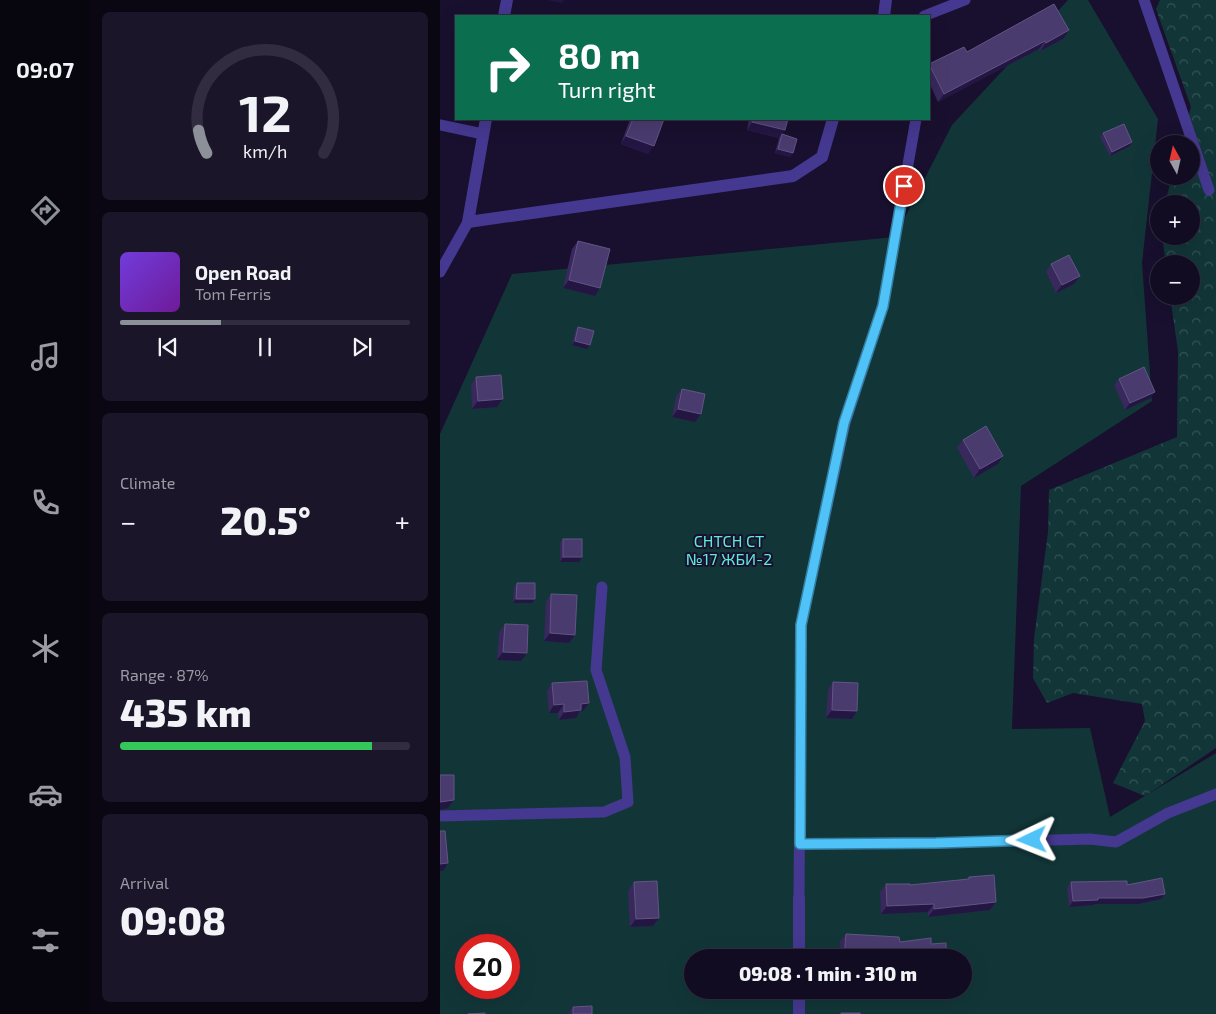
<!DOCTYPE html>
<meta charset="utf-8">
<style>
:root{--surface:#120c22;--page:#1b152a;--text:#f1f3f6;--muted:#9c9ba5;--line:#312c40;--accent:#8c9099}
body{margin:0;font-family:"Exo 2",sans-serif;background:var(--page);color:var(--text);height:100vh;display:flex;flex-direction:column;font-size:19px;white-space:nowrap}
*{box-sizing:border-box;margin:0}
p{font-size:16px;color:var(--muted)}
.icon{flex:none;width:28px;height:28px;fill:none;stroke:currentColor;stroke-width:2;stroke-linecap:round;stroke-linejoin:round}
.map{position:relative;flex:1;overflow:hidden}
.drawer{display:flex;flex-direction:column;gap:12px;padding:12px;background:#0a0713;width:350px}
.drawer>*{flex:none}
.banner{position:absolute;left:15px;top:15px;width:475px;height:105px;border-radius:0px;box-shadow:0 5px 20px #0002,0 0 0 1px var(--line);background:#0b6e4f;color:#fff;overflow:hidden}
.needle{width:32px;rotate:352deg}
.tools{position:absolute;left:710px;top:135px;display:grid;gap:10px}
.tools a{display:grid;place-items:center;width:50px;height:50px;border-radius:50%;background:var(--surface);box-shadow:0 5px 20px #0002,0 0 0 1px var(--line);font-size:25px}
.speed{position:absolute;left:15px;top:934px;display:flex;gap:10px;font-size:25px;font-weight:700;text-align:center}
.speed>*{display:grid;place-content:center;width:65px;height:65px;border-radius:50%;background:var(--surface);box-shadow:0 5px 20px #0002,0 0 0 1px var(--line);line-height:1}
.speed .limit{border:8px solid #d22;background:#fff;color:#111}
.pin{position:absolute;display:grid;place-items:center;width:42px;height:42px;color:#fff;margin:-21px;border:2px solid #fff;border-radius:50%;box-shadow:0 1px 5px #0007}
.me{position:absolute;width:55px;margin:-28px;rotate:268deg;stroke-linejoin:round;filter:drop-shadow(0 0 4px #0008)}
.turn{display:flex;align-items:center;gap:18px;height:105px;padding:0 20px;font-size:22px}
.turn .icon{width:65px;height:65px;stroke-width:2.5}
.turn b{display:block;font-size:35px;line-height:42px}
.big{font-size:38px;font-weight:800;line-height:1.1}
.drawer .card{flex:1;display:flex;flex-direction:column;justify-content:center;gap:8px;min-width:0;padding:0 18px;border-radius:8px;background:var(--page)}
.drawer .dial{align-items:center;gap:0}
.dial svg{height:130px;overflow:visible;fill:none;stroke:var(--line);stroke-width:7;stroke-linecap:round;text-anchor:middle}
.dial text{fill:var(--text);stroke:none}
.song{display:flex;align-items:center;gap:15px}
.cover{width:60px;height:60px;border-radius:8px;background:linear-gradient(135deg,hsl(260 70% 55%),hsl(280 70% 35%))}
.played{height:5px;border-radius:2px;background:linear-gradient(90deg,var(--accent) 35%,var(--line) 35%)}
.keys{display:flex;justify-content:space-around;direction:ltr}
.heat{display:flex;justify-content:space-between;align-items:center;font-size:28px;direction:ltr}
.charge{height:8px;border-radius:4px;background:linear-gradient(90deg,#34c759 87%,var(--line) 0)}
.trip{position:absolute;left:244px;top:949px;width:288px;height:50px;border-radius:25px;background:var(--surface);box-shadow:0 5px 20px #0002,0 0 0 1px var(--line);font-weight:800;line-height:50px;text-align:center}
main{display:flex;flex:1;min-height:0}
.tabs{display:flex;flex-direction:column;width:90px;justify-content:space-around;align-items:center;background:#07050e;color:var(--muted)}
.tabs .icon{width:35px;height:35px}
.tabs .on{color:var(--accent)}
.tabs b{font-size:22px;color:var(--text)}
.map>svg:first-child{display:block}
.green{fill:#123638;fill-rule:evenodd}
.forest{fill:url(#forest-crowns)}
.lines{fill:none;stroke-linecap:round;stroke-linejoin:round}
.service{stroke:#453890;stroke-width:11}
.minor{stroke:#453890;stroke-width:12}
.wall{fill:#38285c}
.shaded-wall{fill:#231642}
.building{fill:#4a3b6e;stroke:#625484}
.route-casing{stroke:#337fa1;stroke-width:12}
.route{stroke:#4fc3f7;stroke-width:9}
.labels{text-anchor:middle;stroke-width:4;stroke-linejoin:round;paint-order:stroke}
.park-label{font-size:16px;fill:#5fe9d6;stroke:#18102e}
</style>
<main>
<nav class="tabs">
<b>09:07</b>
<svg class="icon on" aria-label="directions" viewBox="0 0 24 24"><path d="M12 3l9 9-9 9-9-9zM9 14v-3h6M13 9l2 2-2 2"/></svg>
<svg class="icon" aria-label="music" viewBox="0 0 24 24"><path d="M9 18V5l10-2v13"/><circle cx="6" cy="18" r="3"/><circle cx="16" cy="16" r="3"/></svg>
<svg class="icon" aria-label="phone" viewBox="0 0 24 24"><path d="M5 4h4l2 5-3 2q2 4 5 5l2-3 5 2v4C11 20 4 13 5 4z"/></svg>
<svg class="icon" aria-label="climate" viewBox="0 0 24 24"><path d="M12 3v18M4 7l16 10M4 17L20 7"/></svg>
<svg class="icon" aria-label="car" viewBox="0 0 24 24"><path d="M5 17H2v-5l4-1 3-4h7l3 4 3 1v5h-3M9 17h6M6 11h13"/><circle cx="7" cy="17" r="2"/><circle cx="17" cy="17" r="2"/></svg>
<svg class="icon" aria-label="filters" viewBox="0 0 24 24"><path d="M4 7h16M4 17h16"/><circle cx="9" cy="7" r="2"/><circle cx="15" cy="17" r="2"/></svg>
</nav>
<section class="drawer">
<div class="card dial"><svg viewBox="0 0 100 80">
<path d="M14 69A42 42 0 1 1 86 69"/>
<path d="M14 69A42 42 0 0 1 9 55" stroke="#8c9099"/>
<text x="50" y="56" font-size="32" font-weight="700">12</text>
<text x="50" y="72" font-size="11">km/h</text>
</svg></div>
<div class="card">
<div class="song"><i class="cover"></i><div><b>Open Road</b><p>Tom Ferris</p></div></div>
<div class="played"></div>
<div class="keys"><svg class="icon" aria-label="previous" viewBox="0 0 24 24"><path d="M18 5L8 12l10 7zM5 5v14"/></svg><svg class="icon" aria-label="pause" viewBox="0 0 24 24"><path d="M8 5v14M16 5v14"/></svg><svg class="icon" aria-label="next" viewBox="0 0 24 24"><path d="M6 5l10 7-10 7zM19 5v14"/></svg></div>
</div>
<div class="card"><p>Climate</p>
<div class="heat"><a>−</a><b class="big">20.5°</b><a>+</a></div>
</div>
<div class="card"><p>Range · 87%</p><b class="big">435 km</b><div class="charge"></div></div>
<div class="card"><p>Arrival</p><b class="big">09:08</b></div>
</section>
<div class="map">
<svg width="776" height="1014" viewBox="0 0 776 1014">
<defs>
<pattern id="forest-crowns" width="20" height="18" patternUnits="userSpaceOnUse" patternTransform="scale(1.25)"><rect width="20" height="18" fill="#123638"/><path d="M2 6a3 3 0 1 1 6 0M12 15a3 3 0 1 1 6 0" fill="none" stroke="#345356"/></pattern>
</defs>
<rect width="100%" height="100%" fill="#18102e"/>
<path class="green" d="M 628,0 L 648,0 L 718,119 L 702,263 L 712,401 L 581,486 L 572,729 L 650,728 L 670,817 L 776,753 L 776,1014 L 0,1014 L 0,434 L 72,274 L 455,237 L 512,125 ZM 26,945 L 69,945 L 69,988 L 26,988 ZM 252,958 L 522,958 L 522,990 L 252,990 Z"/>
<path class="forest" d="M 720,0 L 776,0 L 776,748 L 705,796 L 673,783 L 705,721 L 702,704 L 633,693 L 607,703 L 593,678 L 594,638 L 608,532 L 609,490 L 737,437 L 738,351 L 730,296 L 751,296 L 751,264 L 726,264 L 722,236 L 751,236 L 751,204 L 725,204 L 732,176 L 751,176 L 751,144 L 741,144 L 751,107 L 716,9 Z"/>
<g class="lines">
<g class="service">
<path d="M 704,0 L 769,190"/>
<path d="M 484,16 L 525,0"/>
<path d="M 0,125 L 43,134"/>
<path d="M 0,272 L 28,222"/>
<path d="M 0,816 L 164,812 L 188,802 L 185,757 L 156,670 L 162,587"/>
<path d="M 360,844 L 496,843 L 650,839 L 676,842 L 728,813 L 776,794"/>
<path d="M 359,898 L 361,625 L 405,423 L 443,306 L 476,119"/>
</g>
<g class="minor">
<path d="M 64,16 L 67,0"/>
<path d="M 444,16 L 446,0"/>
<path d="M 46,119 L 28,222 L 353,176 L 382,157 L 393,119"/>
<path d="M 359,898 L 359,958"/>
<path d="M 359,990 L 359,1014"/>
</g>
</g>
<g class="wall">
<path d="M 623,39 L 600,51 L 599,49 L 498,102 L 489,82 L 489,64 L 527,52 Z"/>
<path d="M 190,119 L 224,119 L 208,154 L 181,144 Z"/>
<path d="M 309,119 L 348,119 L 345,130 L 342,134 L 353,153 L 350,157 L 335,153 L 339,138 L 307,130 Z"/>
<path d="M 663,133 L 692,142 L 690,146 L 670,156 L 660,137 Z"/>
<path d="M 138,241 L 155,296 L 123,288 L 132,249 Z"/>
<path d="M 611,264 L 640,276 L 634,284 L 616,293 L 606,272 Z"/>
<path d="M 138,327 L 147,349 L 132,345 L 135,331 Z"/>
<path d="M 36,377 L 63,399 L 57,407 L 32,409 L 31,385 Z"/>
<path d="M 679,379 L 711,398 L 685,410 L 674,385 Z"/>
<path d="M 242,389 L 255,422 L 232,417 L 236,397 Z"/>
<path d="M 523,440 L 558,464 L 534,478 L 517,448 Z"/>
<path d="M 123,539 L 139,562 L 120,562 L 120,543 Z"/>
<path d="M 77,583 L 92,603 L 73,603 L 74,587 Z"/>
<path d="M 111,594 L 135,635 L 129,643 L 104,641 L 106,602 Z"/>
<path d="M 65,624 L 81,661 L 57,660 L 59,632 Z"/>
<path d="M 393,682 L 417,711 L 412,719 L 386,718 L 388,690 Z"/>
<path d="M 112,683 L 143,711 L 140,711 L 136,718 L 119,720 L 118,713 L 109,713 L 107,691 Z"/>
<path d="M 529,877 L 556,902 L 550,910 L 488,917 L 488,912 L 441,914 L 440,892 L 446,884 L 470,885 L 527,879 Z"/>
<path d="M 194,882 L 219,918 L 213,926 L 190,927 L 188,891 Z"/>
<path d="M 631,882 L 687,885 L 721,899 L 699,904 L 655,904 L 654,905 L 629,907 L 627,888 Z"/>
<path d="M 406,934 L 460,942 L 491,944 L 506,958 L 399,958 L 400,941 Z"/>
<path d="M 133,1007 L 152,1014 L 128,1014 Z"/>
</g>
<g class="shaded-wall">
<path d="M 107,0 L 124,0 L 122,3 Z"/>
<path d="M 629,30 L 623,39 L 600,51 L 606,43 Z"/>
<path d="M 605,41 L 599,49 L 498,102 L 504,94 Z"/>
<path d="M 312,122 L 345,130 L 339,138 L 307,130 Z"/>
<path d="M 186,136 L 214,146 L 208,154 L 181,144 Z"/>
<path d="M 692,142 L 690,146 L 670,156 L 672,152 Z"/>
<path d="M 338,149 L 353,153 L 350,157 L 335,153 Z"/>
<path d="M 640,276 L 634,284 L 616,293 L 622,285 Z"/>
<path d="M 129,280 L 160,288 L 155,296 L 123,288 Z"/>
<path d="M 135,341 L 150,345 L 147,349 L 132,345 Z"/>
<path d="M 715,392 L 711,398 L 685,410 L 690,403 Z"/>
<path d="M 63,399 L 57,407 L 32,409 L 38,401 Z"/>
<path d="M 238,409 L 261,414 L 255,422 L 232,417 Z"/>
<path d="M 563,456 L 558,464 L 534,478 L 540,469 Z"/>
<path d="M 123,557 L 142,557 L 139,562 L 120,562 Z"/>
<path d="M 76,599 L 95,599 L 92,603 L 73,603 Z"/>
<path d="M 110,633 L 135,635 L 129,643 L 104,641 Z"/>
<path d="M 63,652 L 87,653 L 81,661 L 57,660 Z"/>
<path d="M 149,703 L 143,711 L 140,711 L 136,718 L 119,720 L 124,712 L 141,704 Z"/>
<path d="M 124,704 L 118,713 L 109,713 L 114,705 Z"/>
<path d="M 392,710 L 417,711 L 412,719 L 386,718 Z"/>
<path d="M 14,800 L 8,808 L 0,810 L 0,802 Z"/>
<path d="M 8,863 L 3,871 L 0,871 L 0,864 Z"/>
<path d="M 725,894 L 721,899 L 699,904 L 655,904 L 654,905 L 629,907 L 633,901 L 658,898 Z"/>
<path d="M 556,902 L 550,910 L 488,917 L 494,909 Z"/>
<path d="M 494,904 L 488,912 L 441,914 L 447,906 Z"/>
<path d="M 219,918 L 213,926 L 190,927 L 196,919 Z"/>
</g>
<g class="building">
<path d="M 614,4 L 629,30 L 606,43 L 605,41 L 504,94 L 489,64 L 524,47 L 527,52 Z"/>
<path d="M 193,119 L 224,119 L 214,146 L 186,136 Z"/>
<path d="M 313,119 L 348,119 L 345,130 L 312,122 Z"/>
<path d="M 684,124 L 692,142 L 672,152 L 663,133 Z"/>
<path d="M 342,134 L 357,139 L 353,153 L 338,149 Z"/>
<path d="M 138,241 L 170,249 L 160,288 L 129,280 Z"/>
<path d="M 629,255 L 640,276 L 622,285 L 611,264 Z"/>
<path d="M 138,327 L 154,331 L 150,345 L 135,341 Z"/>
<path d="M 704,367 L 715,392 L 690,403 L 679,379 Z"/>
<path d="M 61,375 L 63,399 L 38,401 L 36,377 Z"/>
<path d="M 242,389 L 265,394 L 261,414 L 238,409 Z"/>
<path d="M 546,426 L 563,456 L 540,469 L 523,440 Z"/>
<rect x="123" y="539" width="19" height="18"/>
<path d="M 77,583 L 95,583 L 95,599 L 76,599 Z"/>
<path d="M 111,594 L 137,595 L 135,635 L 110,633 Z"/>
<path d="M 65,624 L 88,625 L 87,653 L 63,652 Z"/>
<path d="M 147,681 L 149,703 L 141,704 L 141,710 L 124,712 L 124,704 L 114,705 L 112,683 Z"/>
<path d="M 393,682 L 418,683 L 417,711 L 392,710 Z"/>
<path d="M 0,775 L 14,775 L 14,800 L 0,802 Z"/>
<path d="M 0,831 L 5,831 L 8,863 L 0,864 Z"/>
<path d="M 554,875 L 556,902 L 494,909 L 494,904 L 447,906 L 446,884 L 470,884 L 470,885 L 529,879 L 529,877 Z"/>
<path d="M 722,878 L 725,894 L 703,898 L 658,898 L 658,900 L 633,901 L 631,882 L 687,881 L 687,885 Z"/>
<path d="M 217,881 L 219,918 L 196,919 L 194,882 Z"/>
<path d="M 406,934 L 459,937 L 460,942 L 491,938 L 491,944 L 506,943 L 506,958 L 404,958 Z"/>
<path d="M 152,1006 L 152,1014 L 133,1014 L 133,1007 Z"/>
<path d="M 45,1013 L 45,1014 L 28,1014 Z"/>
<rect x="401" y="1013" width="19" height="1"/>
</g>
<g class="lines">
<g class="route-casing">
<path id="route" d="M 464,186 L 443,306 L 404,423 L 361,625 L 360,844 L 496,843 L 592,840"/>
</g>
<use href="#route" class="route"/>
</g>
<g class="labels">
<g class="park-label">
<text x="289" y="547">СНТСН СТ<tspan x="289" dy="18">№17 ЖБИ-2</tspan></text>
</g>
</g>
</svg>
<div class="tools">
<a><svg class="needle" viewBox="-14 -14 28 28"><path d="M0-13l5 13h-10z" fill="#e53935"/><path d="M0 13l5-13h-10z" fill="#9c9ba5"/></svg></a>
<a>+</a>
<a>−</a>
</div>
<div class="speed"><div class="limit">20</div></div>
<div class="pin" style="left:464px;top:186px;background:#d93025"><svg class="icon" aria-label="arrive" viewBox="0 0 24 24"><path d="M6 21V4h12l-3 4 3 4H6"/></svg></div>
<svg class="me" style="left:592px;top:840px" viewBox="-20 -20 40 40"><path d="M0-17L14 15 0 8-14 15z" fill="#4fc3f7" stroke="#fff" stroke-width="4"/></svg>
<div class="trip">09:08 · 1 min · 310 m</div>
<div class="banner">
<div class="turn"><svg class="icon" aria-label="right" viewBox="0 0 24 24"><path d="M7 20v-9h11M14 6l5 5-5 5"/></svg><div><b>80 m</b>Turn right</div></div>
</div>
</div>
</main>
